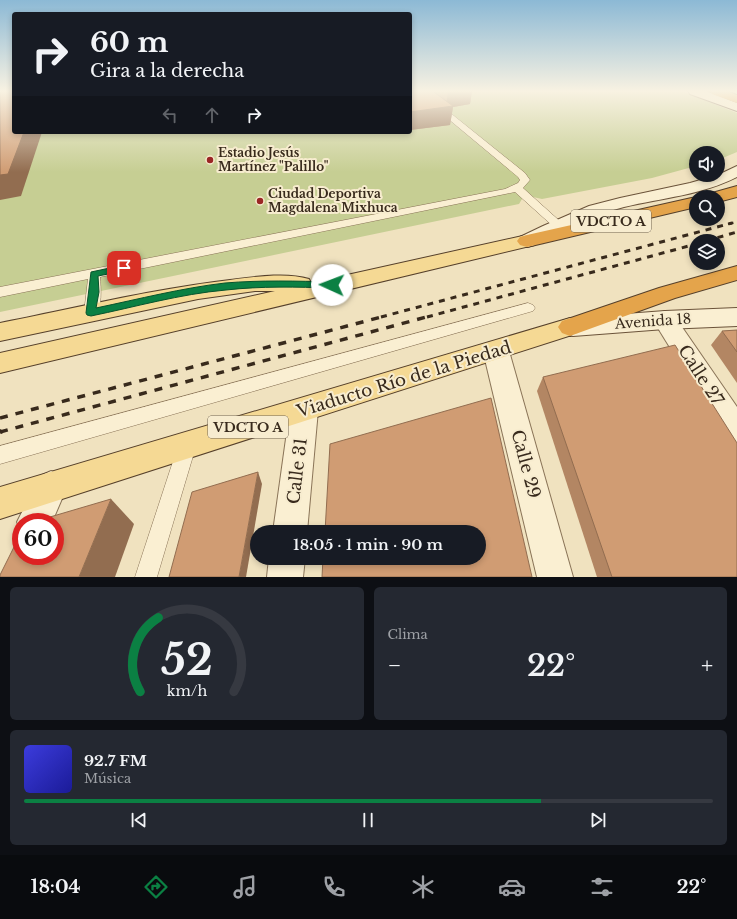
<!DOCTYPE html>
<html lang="es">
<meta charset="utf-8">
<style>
:root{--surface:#171b24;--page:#242831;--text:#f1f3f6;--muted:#9ea1a6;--line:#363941;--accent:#0b8043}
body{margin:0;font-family:"Libre Baskerville",serif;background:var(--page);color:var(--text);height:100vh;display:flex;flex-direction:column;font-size:15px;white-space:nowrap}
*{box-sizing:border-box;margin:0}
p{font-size:13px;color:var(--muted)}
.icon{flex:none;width:22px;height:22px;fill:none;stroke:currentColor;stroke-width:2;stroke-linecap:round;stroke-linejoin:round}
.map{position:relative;height:577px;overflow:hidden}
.sheet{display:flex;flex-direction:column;gap:10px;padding:10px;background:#0d0f14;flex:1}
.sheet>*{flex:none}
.guide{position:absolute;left:12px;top:12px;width:400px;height:122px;border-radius:4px;box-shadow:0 2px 6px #0003;background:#171b24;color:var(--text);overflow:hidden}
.buttons{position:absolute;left:689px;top:146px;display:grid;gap:8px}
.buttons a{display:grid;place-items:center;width:36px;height:36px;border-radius:50%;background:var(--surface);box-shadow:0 2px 6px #0003;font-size:20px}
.speed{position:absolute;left:12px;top:513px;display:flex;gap:8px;font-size:20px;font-weight:700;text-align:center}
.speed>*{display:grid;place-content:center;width:52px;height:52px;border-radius:50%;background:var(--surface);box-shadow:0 2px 6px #0003;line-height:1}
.speed .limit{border:6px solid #d22;background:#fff;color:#111}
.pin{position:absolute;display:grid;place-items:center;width:34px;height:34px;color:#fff;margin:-17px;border-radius:8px;box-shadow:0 2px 6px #0006}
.me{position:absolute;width:44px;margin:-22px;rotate:272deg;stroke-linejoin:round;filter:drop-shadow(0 0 3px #0008)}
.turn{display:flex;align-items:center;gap:14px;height:84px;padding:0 12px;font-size:18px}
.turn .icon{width:52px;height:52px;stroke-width:2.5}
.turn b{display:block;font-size:28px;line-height:34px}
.lanes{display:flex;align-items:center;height:38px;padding:0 12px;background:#0003;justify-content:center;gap:20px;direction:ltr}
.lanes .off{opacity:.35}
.big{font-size:30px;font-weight:600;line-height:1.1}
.sheet .tile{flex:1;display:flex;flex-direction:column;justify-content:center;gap:6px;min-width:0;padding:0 14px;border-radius:6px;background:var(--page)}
.sheet .dial{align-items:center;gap:0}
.dial svg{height:104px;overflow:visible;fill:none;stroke:var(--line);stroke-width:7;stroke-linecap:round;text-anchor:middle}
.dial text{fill:var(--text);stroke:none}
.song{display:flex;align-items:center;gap:12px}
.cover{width:48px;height:48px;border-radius:6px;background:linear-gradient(135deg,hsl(240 70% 55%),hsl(240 70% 35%))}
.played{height:4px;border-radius:2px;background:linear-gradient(90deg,var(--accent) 75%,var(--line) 75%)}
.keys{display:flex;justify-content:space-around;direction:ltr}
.heat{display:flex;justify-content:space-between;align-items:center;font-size:22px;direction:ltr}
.sheet .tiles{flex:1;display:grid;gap:10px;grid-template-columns:1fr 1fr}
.tile:last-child{grid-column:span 2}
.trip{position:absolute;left:250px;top:525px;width:236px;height:40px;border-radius:20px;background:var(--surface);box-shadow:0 2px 6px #0003;font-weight:600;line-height:40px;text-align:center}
.tab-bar{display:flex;height:64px;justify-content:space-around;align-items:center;background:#090b0e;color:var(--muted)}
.tab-bar .icon{width:28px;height:28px}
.tab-bar .selected{color:var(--accent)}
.tab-bar b{font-size:18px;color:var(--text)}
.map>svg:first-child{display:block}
.green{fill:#c6ce93}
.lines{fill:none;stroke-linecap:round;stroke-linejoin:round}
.service-casing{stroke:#897357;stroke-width:1}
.minor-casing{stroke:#897357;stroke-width:2}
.secondary-casing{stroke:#6b533a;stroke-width:2}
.primary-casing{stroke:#56402b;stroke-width:2}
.motorway-casing{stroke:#56402b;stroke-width:2}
.service{fill:#faefd2;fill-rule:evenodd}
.minor{fill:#faefd2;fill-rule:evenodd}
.secondary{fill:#faefd2;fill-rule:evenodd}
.primary{fill:#f5d994;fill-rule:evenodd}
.motorway{fill:#e4a44b;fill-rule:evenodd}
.rail-far3{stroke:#382a1c;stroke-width:2.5;stroke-dasharray:5.5 5.5;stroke-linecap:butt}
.rail-far2{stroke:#382a1c;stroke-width:3;stroke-dasharray:6 6;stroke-linecap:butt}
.rail-far1{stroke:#382a1c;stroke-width:3.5;stroke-dasharray:8 8;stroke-linecap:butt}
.rail{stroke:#382a1c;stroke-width:4.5;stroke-dasharray:10 10;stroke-linecap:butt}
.wall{fill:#b38663}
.shaded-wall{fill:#926d50}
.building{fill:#d09c73;stroke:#926d50}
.route{fill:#0b8043;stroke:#07532c}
.poi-dot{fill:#9a2624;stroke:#f7eccf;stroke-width:1.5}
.labels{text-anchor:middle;stroke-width:4;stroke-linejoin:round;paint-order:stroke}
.far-poi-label{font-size:12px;font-weight:bold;fill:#382a1c;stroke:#f7eccf;text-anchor:start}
.shield{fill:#f7eccf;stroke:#716452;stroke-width:1}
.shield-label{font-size:13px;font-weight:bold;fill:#382a1c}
.street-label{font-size:14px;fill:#382a1c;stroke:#f7eccf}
.near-street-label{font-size:17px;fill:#382a1c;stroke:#f7eccf}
</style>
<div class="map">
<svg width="737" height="577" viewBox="0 0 737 577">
<rect width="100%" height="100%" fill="#f0e2bf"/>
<path class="green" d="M 0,91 L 14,132 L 410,132 L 410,91 L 681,91 L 737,113 L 737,152 L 718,160 L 718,153 L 696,153 L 696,166 L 652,178 L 542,199 L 533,197 L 522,199 L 519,204 L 0,312 Z"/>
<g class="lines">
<g class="service-casing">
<g id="service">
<path d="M 415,91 L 423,91 L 525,173 L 530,180 L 523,188 L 563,224 L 565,226 L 563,228 L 555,228 L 515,192 L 100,277 C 101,289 102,306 96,317 L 91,318 L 86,317 L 84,313 L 88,279 L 0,297 L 0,287 L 505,189 L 518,183 L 520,180 L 518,177 Z"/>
<path d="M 528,303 L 533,305 L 535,308 L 533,311 L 0,464 L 0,446 Z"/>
<path d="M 187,438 L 193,440 L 196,446 L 157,577 L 135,577 L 178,446 L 181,440 Z"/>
</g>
</g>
<g class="minor-casing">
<g id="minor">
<path d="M 665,311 L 673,314 L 737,407 L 737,444 L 727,440 L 653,320 L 657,314 Z"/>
<path d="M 496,341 L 505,344 L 509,351 L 573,577 L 537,577 L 483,351 L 487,344 Z"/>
<path d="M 304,398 L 314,401 L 318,410 L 307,532 L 273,532 L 290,410 L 294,401 Z"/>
<path d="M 51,471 L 62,476 L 67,487 L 52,522 L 21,522 L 21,532 L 17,522 L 40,476 Z"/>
<path d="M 269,558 L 305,558 L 303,577 L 267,577 Z"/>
</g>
</g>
<g class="secondary-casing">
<g id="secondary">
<path d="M 688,91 L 706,91 L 737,103 L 737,111 L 690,94 Z"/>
<path d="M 737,166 L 737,177 C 702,195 662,198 624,207 C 593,215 563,230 534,245 L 527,247 L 520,245 L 517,241 L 520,237 L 543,226 L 589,206 L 620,198 L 690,183 L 718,175 Z"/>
<path d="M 737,308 L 737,326 L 665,329 L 573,336 L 565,333 L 561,327 L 565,321 L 573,318 L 665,311 Z"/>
</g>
</g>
<g class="primary-casing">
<g id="primary">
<path d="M 527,235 L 534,237 L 537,241 L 534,245 L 0,373 L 0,353 L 275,291 L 255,291 L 198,299 L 0,341 L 0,323 C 76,308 153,289 230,280 C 254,277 286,272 309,279 L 311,283 Z"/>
<path d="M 570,318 L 578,321 L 582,327 L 578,333 L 0,519 L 0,487 Z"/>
</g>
</g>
<g class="motorway-casing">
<g id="motorway">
<path d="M 710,91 L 727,91 L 737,95 L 737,103 L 712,94 Z"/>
<path d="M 737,186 L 737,197 L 718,202 L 718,197 L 709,197 L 712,193 Z"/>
<path d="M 696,197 L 696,207 L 527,247 L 520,245 L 517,241 L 520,237 L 527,235 Z"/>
<path d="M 737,266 L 737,280 L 675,298 L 570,336 L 562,333 L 558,327 L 562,321 L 659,288 Z"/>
</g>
</g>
<use href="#service" class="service"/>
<use href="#minor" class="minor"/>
<use href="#secondary" class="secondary"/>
<use href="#primary" class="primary"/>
<use href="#motorway" class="motorway"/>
<path class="rail-far3" d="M 728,224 L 737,222"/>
<g class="rail-far2">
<path d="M 706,241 L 737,232"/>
<path d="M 381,317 L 732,223"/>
<path d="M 427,317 L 696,244"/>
</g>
<g class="rail-far1">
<path d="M 0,418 L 385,316"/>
<path d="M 0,432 L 430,316"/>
</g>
<path class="rail" d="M 0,432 L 2,431"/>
</g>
<g class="wall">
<path d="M 410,91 L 472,91 L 470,104 L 453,107 L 450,125 L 410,130 Z"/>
<path d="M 737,330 L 737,383 L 711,345 L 722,331 Z"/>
<path d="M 543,377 L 737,577 L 597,577 L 537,391 Z"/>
</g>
<g class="shaded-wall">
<path d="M 448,91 L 472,91 L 470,104 L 453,107 L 450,125 L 410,130 L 410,112 L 434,92 L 437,92 L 435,108 L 446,107 Z"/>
<path d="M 24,132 L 42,132 L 21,196 L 0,200 L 0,175 Z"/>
<path d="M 258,472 L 262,484 L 246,577 L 239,577 Z"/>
<path d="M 111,499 L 134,524 L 115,577 L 79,577 Z"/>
</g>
<g class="building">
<path d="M 0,91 L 14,91 L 14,132 L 24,132 L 8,174 L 0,175 Z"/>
<path d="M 410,91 L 436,91 L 437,92 L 434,92 L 453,106 L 410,112 Z"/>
<path d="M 737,330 L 737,352 L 722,331 Z"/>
<path d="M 675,345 L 737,443 L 737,577 L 612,577 L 543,377 Z"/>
<path d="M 491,398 L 532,577 L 322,577 L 323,558 L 479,558 L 479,532 L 325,532 L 330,444 Z"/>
<path d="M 258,472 L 239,577 L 169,577 L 192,492 Z"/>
<path d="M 111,499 L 79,577 L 0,577 L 0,575 L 21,533 L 21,556 L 55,556 L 55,522 L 33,522 Z"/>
</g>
<linearGradient id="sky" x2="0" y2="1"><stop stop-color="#8cb9d5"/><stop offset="0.53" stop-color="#f8f2e2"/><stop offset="1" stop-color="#f8f2e2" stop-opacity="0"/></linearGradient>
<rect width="737" height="172" fill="url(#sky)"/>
<path class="route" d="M 124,265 L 128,266 L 129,268 L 128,270 L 98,276 L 99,292 L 96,308 C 139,299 182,288 225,283 C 261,280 297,281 332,282 L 337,285 L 332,288 C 297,287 261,286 226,290 C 180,294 135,307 91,316 L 87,315 L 86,313 L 91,272 Z"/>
<g class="poi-dot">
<circle cx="210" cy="160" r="4"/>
<circle cx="260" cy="201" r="4"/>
</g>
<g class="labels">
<g class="far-poi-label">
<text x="218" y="157">Estadio Jesús<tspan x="218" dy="14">Martínez "Palillo"</tspan></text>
<text x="268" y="198">Ciudad Deportiva<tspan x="268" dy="14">Magdalena Mixhuca</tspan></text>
</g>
<g class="shield">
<rect x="571" y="210" width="80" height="22" rx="3"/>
<rect x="208" y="416" width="80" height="22" rx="3"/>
</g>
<g class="shield-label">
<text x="611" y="226">VDCTO A</text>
<text x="248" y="432">VDCTO A</text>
</g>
<g class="street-label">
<text transform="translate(653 321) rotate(-4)" y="5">Avenida 18</text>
</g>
<g class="near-street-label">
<text transform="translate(701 375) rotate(57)" y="6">Calle 27</text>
<text transform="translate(404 379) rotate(-17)" y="6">Viaducto Río de la Piedad</text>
<text transform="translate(526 464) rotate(75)" y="6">Calle 29</text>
<text transform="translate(297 471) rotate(-83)" y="6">Calle 31</text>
</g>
</g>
</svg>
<div class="buttons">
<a><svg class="icon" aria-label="sound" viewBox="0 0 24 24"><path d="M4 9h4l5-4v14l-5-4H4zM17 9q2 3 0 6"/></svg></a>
<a><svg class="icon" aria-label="search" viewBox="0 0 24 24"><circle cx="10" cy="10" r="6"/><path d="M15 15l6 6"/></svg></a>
<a><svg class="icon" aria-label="layers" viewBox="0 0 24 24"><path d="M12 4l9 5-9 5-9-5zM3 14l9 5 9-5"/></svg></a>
</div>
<div class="speed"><div class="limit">60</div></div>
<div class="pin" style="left:124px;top:268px;background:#d93025"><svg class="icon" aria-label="arrive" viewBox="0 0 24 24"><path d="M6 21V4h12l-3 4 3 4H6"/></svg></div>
<svg class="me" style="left:332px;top:285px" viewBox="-20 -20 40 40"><circle r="19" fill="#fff"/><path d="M0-13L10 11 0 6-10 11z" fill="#0b8043"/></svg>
<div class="trip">18:05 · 1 min · 90 m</div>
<div class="guide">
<div class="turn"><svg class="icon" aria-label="right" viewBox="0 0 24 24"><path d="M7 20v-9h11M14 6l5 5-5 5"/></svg><div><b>60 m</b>Gira a la derecha</div></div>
<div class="lanes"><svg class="icon off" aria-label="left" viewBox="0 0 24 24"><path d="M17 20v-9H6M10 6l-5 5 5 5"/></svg><svg class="icon off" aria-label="ahead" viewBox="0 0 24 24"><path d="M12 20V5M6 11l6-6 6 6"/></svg><svg class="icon" aria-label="right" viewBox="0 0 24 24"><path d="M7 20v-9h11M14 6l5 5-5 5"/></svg></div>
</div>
</div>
<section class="sheet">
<div class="tiles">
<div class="tile dial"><svg viewBox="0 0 100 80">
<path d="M14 69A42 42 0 1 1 86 69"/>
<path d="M14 69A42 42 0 0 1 28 12" stroke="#0b8043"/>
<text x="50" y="56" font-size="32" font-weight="700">52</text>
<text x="50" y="72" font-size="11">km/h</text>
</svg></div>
<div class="tile"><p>Clima</p>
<div class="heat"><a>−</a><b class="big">22°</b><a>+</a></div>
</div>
<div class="tile">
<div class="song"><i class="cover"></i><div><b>92.7 FM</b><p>Música</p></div></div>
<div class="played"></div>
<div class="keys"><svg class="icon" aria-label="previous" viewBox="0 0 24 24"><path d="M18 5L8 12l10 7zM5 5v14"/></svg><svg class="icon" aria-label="pause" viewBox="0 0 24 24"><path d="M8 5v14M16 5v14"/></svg><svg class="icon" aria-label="next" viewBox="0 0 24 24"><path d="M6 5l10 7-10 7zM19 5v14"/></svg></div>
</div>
</div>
</section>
<nav class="tab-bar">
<b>18:04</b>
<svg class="icon selected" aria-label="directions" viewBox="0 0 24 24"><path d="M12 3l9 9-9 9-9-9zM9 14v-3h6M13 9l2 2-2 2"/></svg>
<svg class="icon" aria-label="music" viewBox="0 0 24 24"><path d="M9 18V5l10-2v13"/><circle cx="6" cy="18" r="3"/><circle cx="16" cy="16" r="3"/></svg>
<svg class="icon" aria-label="phone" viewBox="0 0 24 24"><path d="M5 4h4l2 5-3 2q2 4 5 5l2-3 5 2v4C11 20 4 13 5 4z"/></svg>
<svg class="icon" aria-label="climate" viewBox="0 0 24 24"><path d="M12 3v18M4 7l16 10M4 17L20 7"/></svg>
<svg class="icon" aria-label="car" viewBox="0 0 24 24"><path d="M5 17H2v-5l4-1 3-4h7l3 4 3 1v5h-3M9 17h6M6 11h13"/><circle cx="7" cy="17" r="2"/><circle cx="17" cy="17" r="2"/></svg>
<svg class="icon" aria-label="filters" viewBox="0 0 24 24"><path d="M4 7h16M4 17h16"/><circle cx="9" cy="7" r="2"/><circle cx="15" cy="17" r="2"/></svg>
<b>22°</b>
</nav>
